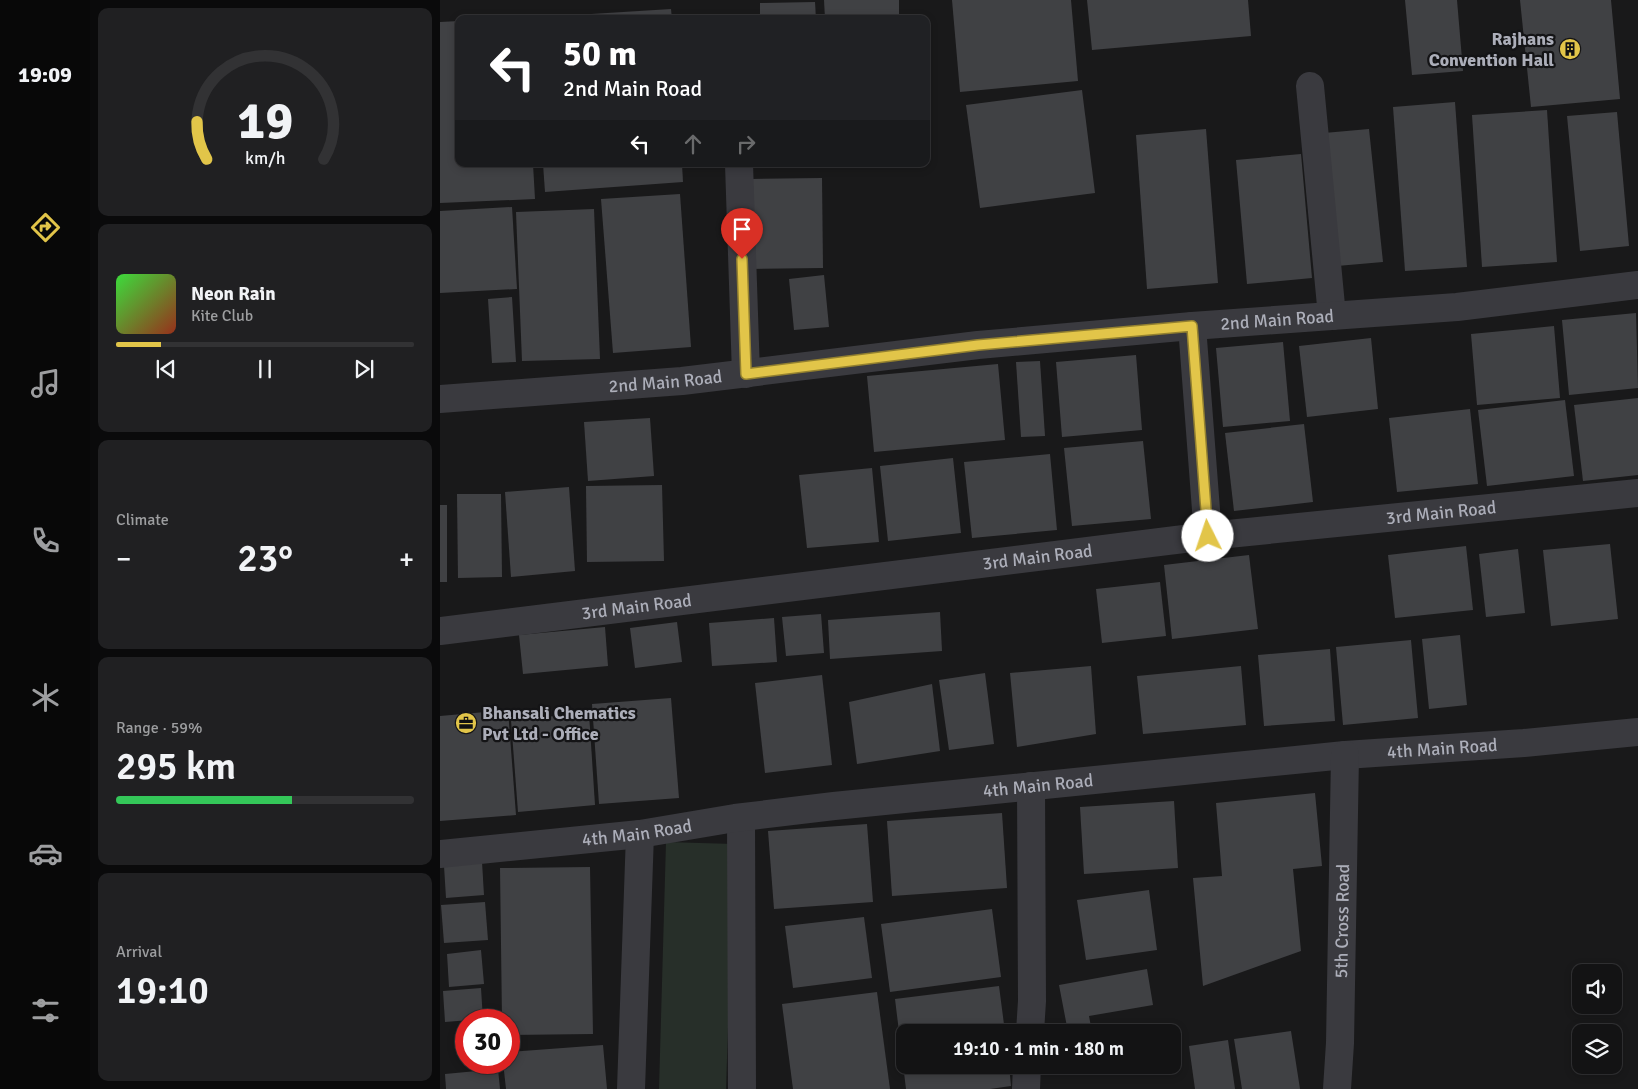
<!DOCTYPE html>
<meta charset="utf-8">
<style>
:root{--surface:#131314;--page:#202022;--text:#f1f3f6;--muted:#9d9ea0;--line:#323234;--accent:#e2c549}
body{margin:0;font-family:Signika,sans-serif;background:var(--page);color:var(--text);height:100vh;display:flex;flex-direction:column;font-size:19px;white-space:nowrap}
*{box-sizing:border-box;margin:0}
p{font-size:16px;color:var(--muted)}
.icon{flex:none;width:28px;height:28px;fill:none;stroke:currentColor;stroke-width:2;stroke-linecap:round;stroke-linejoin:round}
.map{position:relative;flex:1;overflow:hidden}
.drawer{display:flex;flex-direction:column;gap:8px;padding:8px;background:#0a0a0b;width:350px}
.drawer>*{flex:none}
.banner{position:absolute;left:15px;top:15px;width:475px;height:152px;border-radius:10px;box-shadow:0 2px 8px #0003,0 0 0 1px var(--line);background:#202124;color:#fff;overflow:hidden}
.fabs{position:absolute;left:1132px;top:964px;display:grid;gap:10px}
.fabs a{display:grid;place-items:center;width:50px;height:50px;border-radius:10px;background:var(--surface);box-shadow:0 2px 8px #0003,0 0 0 1px var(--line);font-size:25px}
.speed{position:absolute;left:15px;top:1009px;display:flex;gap:10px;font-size:25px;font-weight:700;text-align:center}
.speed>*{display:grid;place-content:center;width:65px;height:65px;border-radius:50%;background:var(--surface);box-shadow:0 2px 8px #0003,0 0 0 1px var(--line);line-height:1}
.speed .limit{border:8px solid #d22;background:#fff;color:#111}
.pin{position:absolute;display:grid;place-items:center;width:42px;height:42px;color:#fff;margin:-51px -21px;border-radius:50% 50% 50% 0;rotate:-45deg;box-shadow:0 0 5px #0007}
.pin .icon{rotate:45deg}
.me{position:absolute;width:55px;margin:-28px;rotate:356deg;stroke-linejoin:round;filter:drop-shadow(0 0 4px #0008)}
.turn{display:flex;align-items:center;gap:18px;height:105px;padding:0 25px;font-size:22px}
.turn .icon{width:65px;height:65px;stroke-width:2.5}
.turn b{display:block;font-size:35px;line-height:42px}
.lanes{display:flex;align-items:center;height:48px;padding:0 25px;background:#0003;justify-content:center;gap:25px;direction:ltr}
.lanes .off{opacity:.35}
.big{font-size:38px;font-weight:600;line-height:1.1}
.drawer .card{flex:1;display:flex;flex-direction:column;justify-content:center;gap:8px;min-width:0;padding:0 18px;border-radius:10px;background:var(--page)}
.drawer .dial{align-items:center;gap:0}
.dial svg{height:130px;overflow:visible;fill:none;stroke:var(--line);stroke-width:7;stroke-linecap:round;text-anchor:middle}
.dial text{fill:var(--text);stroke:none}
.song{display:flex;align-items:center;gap:15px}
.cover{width:60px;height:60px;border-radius:8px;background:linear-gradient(135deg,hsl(120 70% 55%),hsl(10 70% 35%))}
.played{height:5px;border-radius:2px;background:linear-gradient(90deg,var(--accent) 15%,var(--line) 15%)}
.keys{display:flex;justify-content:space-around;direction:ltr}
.heat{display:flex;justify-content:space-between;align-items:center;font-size:28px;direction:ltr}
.charge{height:8px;border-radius:4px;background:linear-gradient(90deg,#34c759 59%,var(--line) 0)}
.trip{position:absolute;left:456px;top:1024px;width:285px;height:50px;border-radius:10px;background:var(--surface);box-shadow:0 2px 8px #0003,0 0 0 1px var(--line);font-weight:600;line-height:50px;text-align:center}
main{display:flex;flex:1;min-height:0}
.tab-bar{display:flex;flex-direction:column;width:90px;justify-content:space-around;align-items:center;background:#080808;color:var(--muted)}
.tab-bar .icon{width:35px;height:35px}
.tab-bar .active{color:var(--accent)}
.tab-bar b{font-size:22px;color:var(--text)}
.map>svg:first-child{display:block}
.green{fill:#272f29}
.building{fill:#404144}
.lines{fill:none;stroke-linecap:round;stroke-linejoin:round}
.minor{stroke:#3a3a3f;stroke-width:28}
.route-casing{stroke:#93802f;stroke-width:12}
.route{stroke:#e2c549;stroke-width:9}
.labels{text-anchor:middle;stroke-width:4.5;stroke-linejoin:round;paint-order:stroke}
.poi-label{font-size:18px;font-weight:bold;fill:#acaeb9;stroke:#141416;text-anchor:end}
.street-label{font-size:18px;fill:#acaeb9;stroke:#141416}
</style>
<main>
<nav class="tab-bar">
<b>19:09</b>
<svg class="icon active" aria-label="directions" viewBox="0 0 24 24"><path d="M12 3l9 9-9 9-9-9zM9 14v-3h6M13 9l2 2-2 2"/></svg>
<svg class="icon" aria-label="music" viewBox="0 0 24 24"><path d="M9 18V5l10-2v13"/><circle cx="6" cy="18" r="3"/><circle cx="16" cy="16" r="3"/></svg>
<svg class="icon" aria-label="phone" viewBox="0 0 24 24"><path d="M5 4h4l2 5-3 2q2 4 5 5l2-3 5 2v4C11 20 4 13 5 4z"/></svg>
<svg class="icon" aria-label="climate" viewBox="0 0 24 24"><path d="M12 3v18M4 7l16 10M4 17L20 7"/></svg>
<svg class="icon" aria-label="car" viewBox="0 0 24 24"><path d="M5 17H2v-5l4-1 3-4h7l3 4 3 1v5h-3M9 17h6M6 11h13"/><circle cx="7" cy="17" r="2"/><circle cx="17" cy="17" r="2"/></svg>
<svg class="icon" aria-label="filters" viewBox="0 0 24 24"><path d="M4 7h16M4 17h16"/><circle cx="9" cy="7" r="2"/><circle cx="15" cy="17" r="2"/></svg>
</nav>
<section class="drawer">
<div class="card dial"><svg viewBox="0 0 100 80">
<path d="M14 69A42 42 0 1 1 86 69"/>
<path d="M14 69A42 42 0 0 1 8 46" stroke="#e2c549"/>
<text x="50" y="56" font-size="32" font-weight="700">19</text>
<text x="50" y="72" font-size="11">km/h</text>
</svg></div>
<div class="card">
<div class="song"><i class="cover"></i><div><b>Neon Rain</b><p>Kite Club</p></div></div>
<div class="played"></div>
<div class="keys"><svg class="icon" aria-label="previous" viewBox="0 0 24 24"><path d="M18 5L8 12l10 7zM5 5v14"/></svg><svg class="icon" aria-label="pause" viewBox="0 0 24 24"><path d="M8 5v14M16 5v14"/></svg><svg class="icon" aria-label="next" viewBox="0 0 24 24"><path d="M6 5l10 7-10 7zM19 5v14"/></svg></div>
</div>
<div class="card"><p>Climate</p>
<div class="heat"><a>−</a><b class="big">23°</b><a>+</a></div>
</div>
<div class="card"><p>Range · 59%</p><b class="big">295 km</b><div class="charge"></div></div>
<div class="card"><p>Arrival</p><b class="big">19:10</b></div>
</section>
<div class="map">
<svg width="1198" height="1089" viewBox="0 0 1198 1089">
<rect width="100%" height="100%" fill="#19191a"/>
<path class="green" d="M 226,842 L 294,844 L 286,1089 L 219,1089 Z"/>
<g class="building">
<path d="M 384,0 L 459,0 L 459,19 L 385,19 Z"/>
<path d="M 512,0 L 631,0 L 638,81 L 520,92 Z"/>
<path d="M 647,0 L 808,0 L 811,36 L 652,50 Z"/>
<path d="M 965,0 L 1017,0 L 1023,71 L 972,75 Z"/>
<path d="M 1080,0 L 1171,0 L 1180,99 L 1091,107 Z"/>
<path d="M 375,2 L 376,19 L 320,19 L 320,3 Z"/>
<path d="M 231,9 L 232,19 L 104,19 L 103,17 Z"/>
<path d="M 19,21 L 19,164 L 93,164 L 95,199 L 0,203 L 0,22 Z"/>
<path d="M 642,90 L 655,193 L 540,208 L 526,105 Z"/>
<path d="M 1015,102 L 1027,267 L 965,271 L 953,107 Z"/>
<path d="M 1107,110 L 1117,262 L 1042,267 L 1032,115 Z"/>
<path d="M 1177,112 L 1189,246 L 1140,251 L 1127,116 Z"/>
<path d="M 766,129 L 778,283 L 707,289 L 696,135 Z"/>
<path d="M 929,129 L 943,262 L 897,266 L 884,133 Z"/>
<path d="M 861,154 L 872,278 L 807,284 L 796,160 Z"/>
<path d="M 103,164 L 242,164 L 243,182 L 105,192 Z"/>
<path d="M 382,178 L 383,268 L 310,269 L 310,179 Z"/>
<path d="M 240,194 L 251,347 L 173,353 L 161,199 Z"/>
<path d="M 72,207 L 77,289 L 0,293 L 0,211 Z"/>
<path d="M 154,209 L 160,359 L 82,361 L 76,212 Z"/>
<path d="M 384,275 L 389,327 L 354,330 L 349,279 Z"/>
<path d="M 72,297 L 76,362 L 52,363 L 48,299 Z"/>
<path d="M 1196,313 L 1198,388 L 1129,395 L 1122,320 Z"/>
<path d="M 1114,326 L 1120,398 L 1037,405 L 1031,334 Z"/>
<path d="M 931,338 L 938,409 L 867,417 L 859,346 Z"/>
<path d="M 843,342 L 850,421 L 783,427 L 776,348 Z"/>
<path d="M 696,355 L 702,430 L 622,437 L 616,362 Z"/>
<path d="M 600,361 L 605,436 L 581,437 L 576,362 Z"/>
<path d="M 558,364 L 565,440 L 434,452 L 427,376 Z"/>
<path d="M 1198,398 L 1198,475 L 1143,481 L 1134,405 Z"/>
<path d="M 1125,400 L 1134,476 L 1047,486 L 1038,410 Z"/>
<path d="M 1030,409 L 1038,484 L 957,492 L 949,418 Z"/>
<path d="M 210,418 L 214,476 L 148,481 L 144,422 Z"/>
<path d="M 864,424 L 873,502 L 794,511 L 785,433 Z"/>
<path d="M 703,441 L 711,519 L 632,526 L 624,448 Z"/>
<path d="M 610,454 L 617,530 L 532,538 L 524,462 Z"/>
<path d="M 513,458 L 521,533 L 448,541 L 440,466 Z"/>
<path d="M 432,468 L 439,542 L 367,548 L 359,475 Z"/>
<path d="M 222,485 L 224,561 L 147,562 L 146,486 Z"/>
<path d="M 129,487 L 135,571 L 71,577 L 65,492 Z"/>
<path d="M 17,494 L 61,494 L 62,577 L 18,578 Z"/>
<rect x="0" y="505" width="7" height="77"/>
<path d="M 1170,544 L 1178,619 L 1111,626 L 1103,550 Z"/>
<path d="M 1026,546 L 1033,610 L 955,618 L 948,555 Z"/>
<path d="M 1078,549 L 1085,613 L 1046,617 L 1039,554 Z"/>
<path d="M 809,555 L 818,629 L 732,639 L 724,565 Z"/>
<path d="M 720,582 L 726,636 L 662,643 L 656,589 Z"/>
<path d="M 500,612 L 502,651 L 390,659 L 388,620 Z"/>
<path d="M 381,614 L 384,653 L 346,656 L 342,617 Z"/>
<path d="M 334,618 L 337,662 L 272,666 L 269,623 Z"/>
<path d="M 237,622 L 242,662 L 195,668 L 190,628 Z"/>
<path d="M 165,627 L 168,666 L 83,674 L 79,635 Z"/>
<path d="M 1020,635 L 1027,705 L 989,709 L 982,639 Z"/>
<path d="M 971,640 L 978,718 L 903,725 L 896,647 Z"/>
<path d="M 890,649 L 895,721 L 824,726 L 818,655 Z"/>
<path d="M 651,666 L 656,734 L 577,747 L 570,673 Z"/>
<path d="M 801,666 L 806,725 L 703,734 L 697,676 Z"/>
<path d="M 545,673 L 554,744 L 509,750 L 499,680 Z"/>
<path d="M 382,675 L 392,765 L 325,773 L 315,683 Z"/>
<path d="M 492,684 L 500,751 L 417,764 L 409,702 Z"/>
<path d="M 231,698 L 239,798 L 159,804 L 152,704 Z"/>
<path d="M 68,710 L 76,815 L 0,821 L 0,716 Z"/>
<path d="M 149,713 L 155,805 L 78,812 L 71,720 Z"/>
<path d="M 875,793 L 882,866 L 853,869 L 861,951 L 763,986 L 753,878 L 782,876 L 776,803 Z"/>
<path d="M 734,801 L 738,868 L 644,874 L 640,807 Z"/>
<path d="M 562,813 L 567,888 L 452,896 L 447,821 Z"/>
<path d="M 427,824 L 433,902 L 334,909 L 328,831 Z"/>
<path d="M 42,862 L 44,895 L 6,898 L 4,866 Z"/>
<path d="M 150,867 L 153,1034 L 69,1035 L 69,1020 L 62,1020 L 60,868 Z"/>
<path d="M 709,890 L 717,950 L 646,960 L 637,900 Z"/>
<path d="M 45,902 L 48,940 L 4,943 L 1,905 Z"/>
<path d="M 552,909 L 561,977 L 450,992 L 441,924 Z"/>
<path d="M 424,917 L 432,978 L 353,988 L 345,926 Z"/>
<path d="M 41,950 L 44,984 L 9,987 L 7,954 Z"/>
<path d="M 707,969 L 713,1005 L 649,1016 L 652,1032 L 628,1032 L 619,985 Z"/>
<path d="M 559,986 L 565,1032 L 465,1032 L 465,1065 L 569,1065 L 571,1086 L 550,1089 L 466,1089 L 455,999 Z"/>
<path d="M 41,988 L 43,1019 L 5,1022 L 3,991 Z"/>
<path d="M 437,992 L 450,1089 L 353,1089 L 342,1004 Z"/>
<path d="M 851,1031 L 860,1089 L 802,1089 L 794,1039 Z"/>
<path d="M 788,1040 L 795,1089 L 755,1089 L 749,1046 Z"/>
<path d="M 163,1045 L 167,1089 L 66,1089 L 63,1062 L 69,1062 L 69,1052 Z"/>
<path d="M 58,1069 L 60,1089 L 6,1089 L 5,1074 Z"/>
</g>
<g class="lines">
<g class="minor">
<path d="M 870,86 L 892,316"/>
<path d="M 299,164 L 306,374"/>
<path d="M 752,326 L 768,536"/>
<path id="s1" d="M 0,399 L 242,381 L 538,345 L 752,326 L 1017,307 L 1198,285"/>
<path id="s2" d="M 0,631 L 768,536 L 1198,493"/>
<path d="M 301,818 L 302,1089"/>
<path id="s3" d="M 0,854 L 200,834 L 295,818 L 394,806 L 905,755 L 1084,743 L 1198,732"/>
<path d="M 590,1032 L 592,1001 L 591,786"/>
<path d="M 191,1089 L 200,834"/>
<path d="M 586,1089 L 587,1065"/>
<path id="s4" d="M 897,1089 L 900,1043 L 905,755"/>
</g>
</g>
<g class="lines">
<g class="route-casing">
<path id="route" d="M 302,259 L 306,374 L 538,345 L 752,326 L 768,536"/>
</g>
<use href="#route" class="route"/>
</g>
<defs>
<g id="building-disc" transform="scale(1.125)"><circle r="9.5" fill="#e2c549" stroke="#141416"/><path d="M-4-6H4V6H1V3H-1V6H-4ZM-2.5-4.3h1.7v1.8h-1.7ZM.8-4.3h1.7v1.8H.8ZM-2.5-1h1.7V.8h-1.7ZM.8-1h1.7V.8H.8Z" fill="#111"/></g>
<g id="office-disc" transform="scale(1.125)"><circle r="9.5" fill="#e2c549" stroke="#141416"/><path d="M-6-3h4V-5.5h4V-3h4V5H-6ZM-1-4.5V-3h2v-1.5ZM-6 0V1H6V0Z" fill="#111"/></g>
</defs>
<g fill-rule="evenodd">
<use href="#building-disc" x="1130" y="49"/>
<use href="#office-disc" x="26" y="723"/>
</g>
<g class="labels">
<g class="poi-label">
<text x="1114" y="45">Rajhans<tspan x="1114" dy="21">Convention Hall</tspan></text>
<text x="42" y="719" text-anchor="start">Bhansali Chematics<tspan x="42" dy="21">Pvt Ltd - Office</tspan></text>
</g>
<g class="street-label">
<text dy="6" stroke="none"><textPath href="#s1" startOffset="841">2nd Main Road</textPath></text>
<text dy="6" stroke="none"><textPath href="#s1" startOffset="226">2nd Main Road</textPath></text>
<text dy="6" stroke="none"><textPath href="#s2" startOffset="1008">3rd Main Road</textPath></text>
<text dy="6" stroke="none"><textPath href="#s2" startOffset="602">3rd Main Road</textPath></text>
<text dy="6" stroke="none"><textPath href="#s2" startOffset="198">3rd Main Road</textPath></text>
<text dy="6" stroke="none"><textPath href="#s3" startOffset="1008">4th Main Road</textPath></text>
<text dy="6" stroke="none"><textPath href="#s3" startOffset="602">4th Main Road</textPath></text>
<text dy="6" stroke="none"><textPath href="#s3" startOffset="198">4th Main Road</textPath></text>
<text dy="6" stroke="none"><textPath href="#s4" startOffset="168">5th Cross Road</textPath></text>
</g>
</g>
</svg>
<div class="fabs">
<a><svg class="icon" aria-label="sound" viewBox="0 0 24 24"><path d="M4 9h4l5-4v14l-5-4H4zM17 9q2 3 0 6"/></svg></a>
<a><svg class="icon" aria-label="layers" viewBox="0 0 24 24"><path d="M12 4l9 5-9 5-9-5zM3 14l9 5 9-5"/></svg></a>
</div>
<div class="speed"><div class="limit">30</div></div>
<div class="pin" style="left:302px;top:259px;background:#d93025"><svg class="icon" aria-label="arrive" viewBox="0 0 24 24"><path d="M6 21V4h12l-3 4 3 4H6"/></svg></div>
<svg class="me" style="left:768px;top:536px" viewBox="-20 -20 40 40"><circle r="19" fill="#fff"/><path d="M0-13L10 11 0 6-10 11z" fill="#e2c549"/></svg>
<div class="trip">19:10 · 1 min · 180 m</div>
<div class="banner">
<div class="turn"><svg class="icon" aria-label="left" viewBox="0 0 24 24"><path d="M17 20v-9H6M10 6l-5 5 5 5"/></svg><div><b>50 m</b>2nd Main Road</div></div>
<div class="lanes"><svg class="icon" aria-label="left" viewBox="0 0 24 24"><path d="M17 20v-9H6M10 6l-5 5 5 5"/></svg><svg class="icon off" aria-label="ahead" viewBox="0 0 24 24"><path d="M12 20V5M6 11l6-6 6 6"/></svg><svg class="icon off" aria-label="right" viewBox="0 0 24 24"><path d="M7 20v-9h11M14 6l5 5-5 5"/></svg></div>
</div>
</div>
</main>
